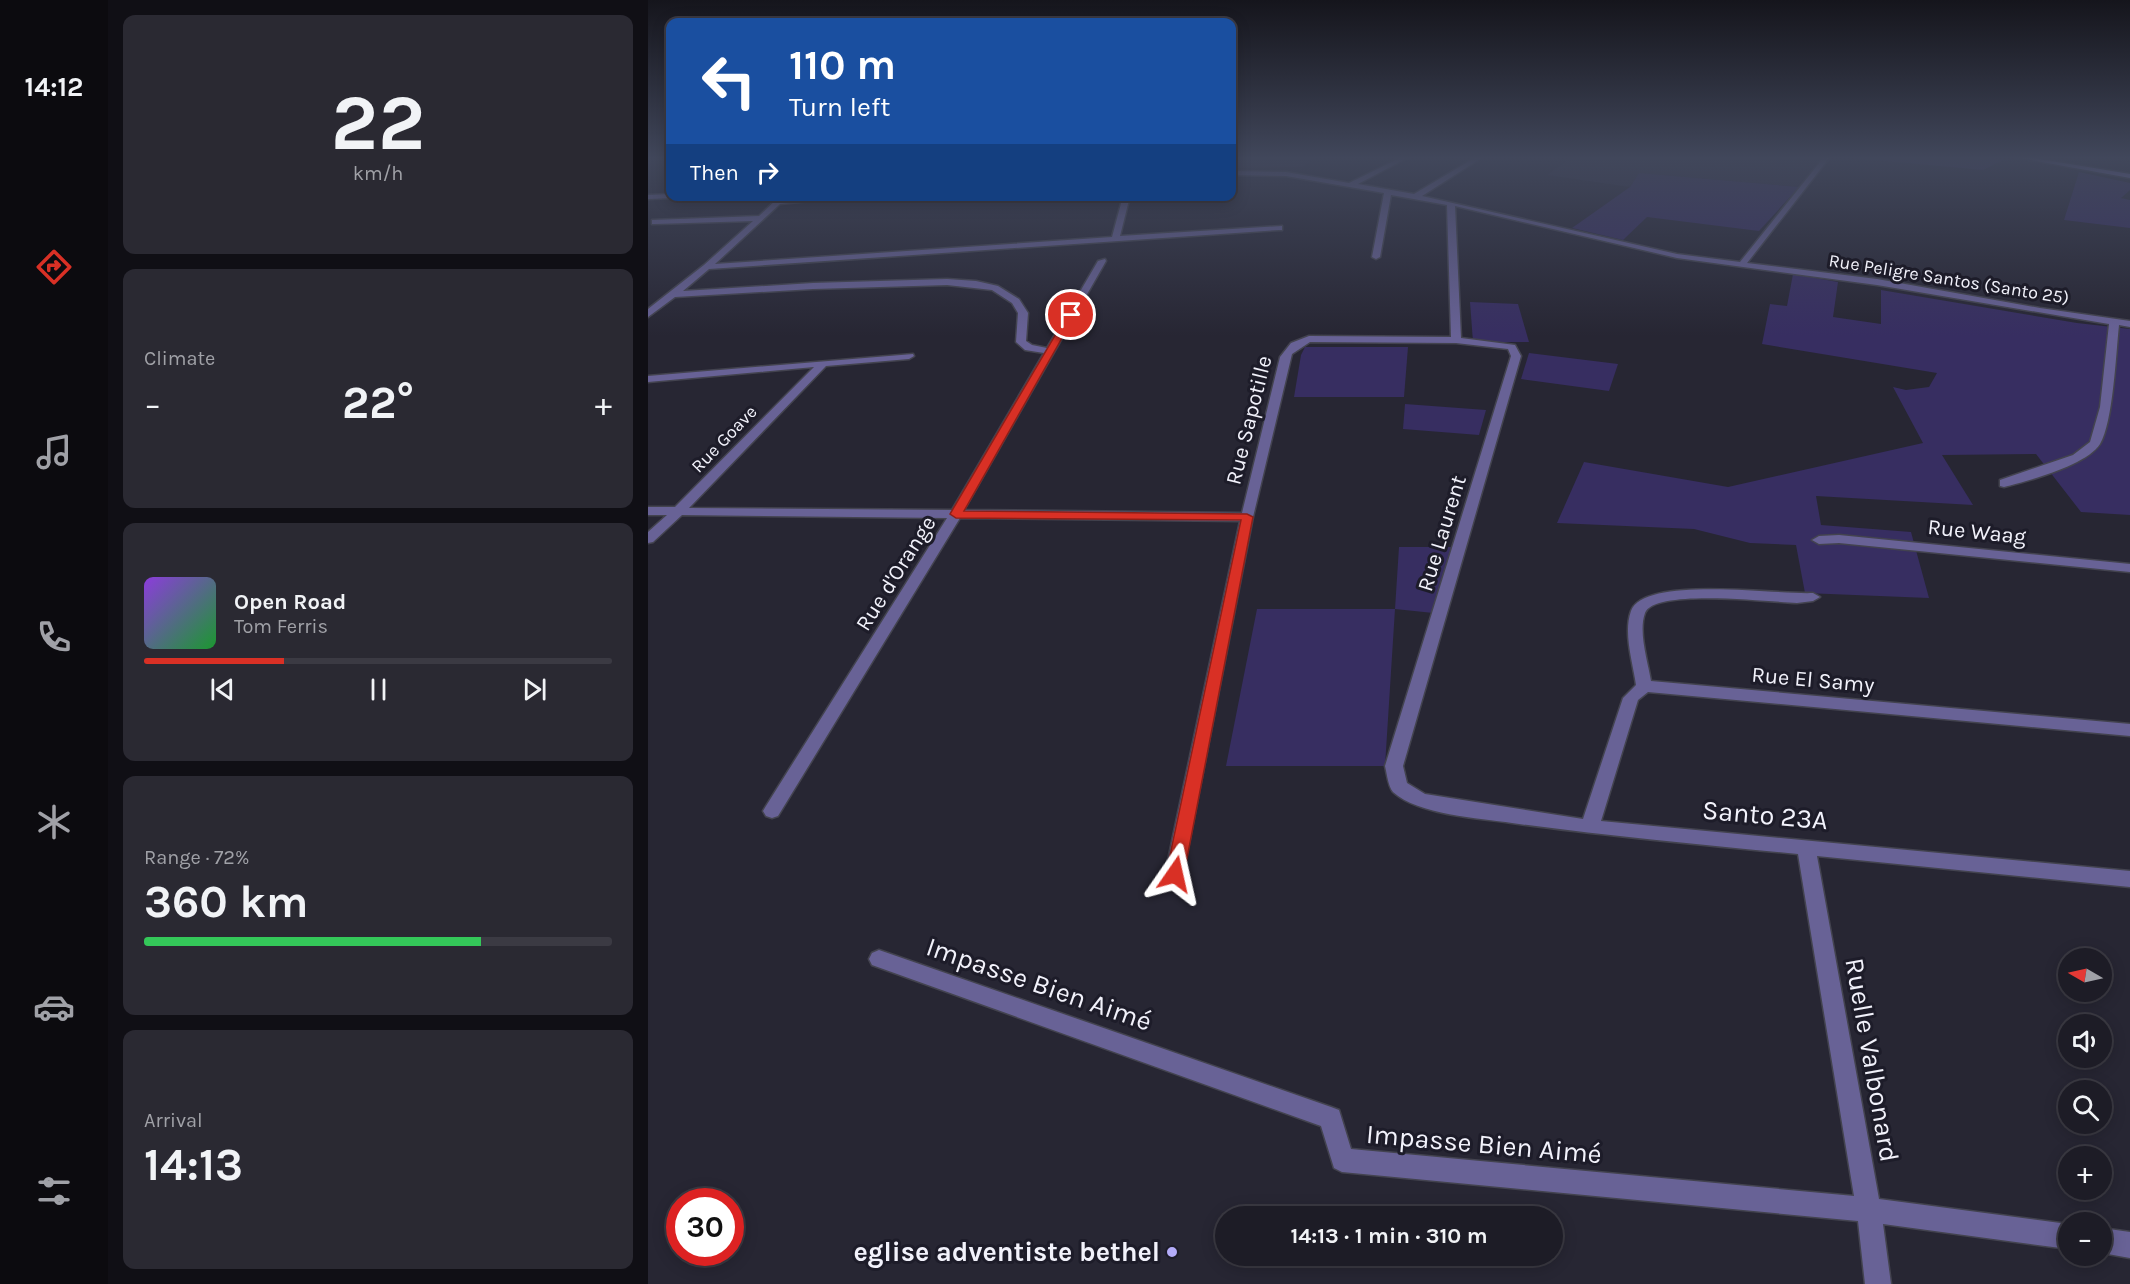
<!DOCTYPE html>
<meta charset="utf-8">
<style>
:root{--surface:#1d1c26;--page:#2a2932;--text:#f1f3f6;--muted:#a0a1a7;--line:#3b3a43;--accent:#d93025}
body{margin:0;font-family:Karla,sans-serif;background:var(--page);color:var(--text);height:100vh;display:flex;flex-direction:column;font-size:22px;white-space:nowrap}
*{box-sizing:border-box;margin:0}
p{font-size:20px;color:var(--muted)}
.icon{flex:none;width:33px;height:33px;fill:none;stroke:currentColor;stroke-width:2;stroke-linecap:round;stroke-linejoin:round}
.map{position:relative;flex:1;overflow:hidden}
.drawer{display:flex;flex-direction:column;gap:15px;padding:15px;background:#100f15;width:540px}
.drawer>*{flex:none}
.hud{position:absolute;left:18px;top:18px;width:570px;height:183px;border-radius:12px;box-shadow:0 3px 15px #0003,0 0 0 2px var(--line);background:#1a4fa0;color:#fff;overflow:hidden}
.needle{width:39px;rotate:279deg}
.tools{position:absolute;left:1410px;top:948px;display:grid;gap:12px}
.tools a{display:grid;place-items:center;width:54px;height:54px;border-radius:50%;background:var(--surface);box-shadow:0 3px 15px #0003,0 0 0 2px var(--line);font-size:30px}
.speed{position:absolute;left:18px;top:1188px;display:flex;gap:12px;font-size:30px;font-weight:700;text-align:center}
.speed>*{display:grid;place-content:center;width:78px;height:78px;border-radius:50%;background:var(--surface);box-shadow:0 3px 15px #0003,0 0 0 2px var(--line);line-height:1}
.speed .limit{border:9px solid #d22;background:#fff;color:#111}
.pin{position:absolute;display:grid;place-items:center;width:51px;height:51px;color:#fff;margin:-26px;border:3px solid #fff;border-radius:50%;box-shadow:0 2px 6px #0007}
.me{position:absolute;width:66px;margin:-33px;rotate:11deg;stroke-linejoin:round;filter:drop-shadow(0 0 4px #0008)}
.turn{display:flex;align-items:center;gap:21px;height:126px;padding:0 24px;font-size:27px}
.turn .icon{width:78px;height:78px;stroke-width:2.5}
.turn b{display:block;font-size:42px;line-height:51px}
.then{display:flex;align-items:center;height:57px;padding:0 24px;background:#0003;gap:12px;font-size:22px}
.big{font-size:45px;font-weight:700;line-height:1.1}
.drawer .tile{flex:1;display:flex;flex-direction:column;justify-content:center;gap:9px;min-width:0;padding:0 21px;border-radius:12px;background:var(--page)}
.drawer .dial{align-items:center;gap:0}
.dial b{font-size:78px;line-height:1}
.song{display:flex;align-items:center;gap:18px}
.cover{width:72px;height:72px;border-radius:9px;background:linear-gradient(135deg,hsl(270 70% 55%),hsl(130 70% 35%))}
.played{height:6px;border-radius:3px;background:linear-gradient(90deg,var(--accent) 30%,var(--line) 30%)}
.keys{display:flex;justify-content:space-around;direction:ltr}
.heat{display:flex;justify-content:space-between;align-items:center;font-size:33px;direction:ltr}
.charge{height:9px;border-radius:4px;background:linear-gradient(90deg,#34c759 72%,var(--line) 0)}
.trip{position:absolute;left:567px;top:1206px;width:348px;height:60px;border-radius:30px;background:var(--surface);box-shadow:0 3px 15px #0003,0 0 0 2px var(--line);font-weight:700;line-height:60px;text-align:center}
main{display:flex;flex:1;min-height:0}
.tab-bar{display:flex;flex-direction:column;width:108px;justify-content:space-around;align-items:center;background:#0c0b0f;color:var(--muted)}
.tab-bar .icon{width:42px;height:42px}
.tab-bar .on{color:var(--accent)}
.tab-bar b{font-size:27px;color:var(--text)}
.map>svg:first-child{display:block}
.built{fill:#302f42}
.green{fill:#372e61}
.lines{fill:none;stroke-linecap:round;stroke-linejoin:round}
.street-casing{stroke:#43434f;stroke-width:3}
.secondary-casing{stroke:#43434f;stroke-width:3}
.street{fill:#686296;fill-rule:evenodd}
.secondary{fill:#8d83d5;fill-rule:evenodd}
.route{fill:#d93025;stroke:#8d1f18;stroke-width:1.5}
.poi-dot{fill:#b4acf9;stroke:#1d1c29;stroke-width:2}
.labels{text-anchor:middle;stroke-width:6;stroke-linejoin:round;paint-order:stroke}
.far-street-label{font-size:18px;fill:#f2f2fb;stroke:#1d1c29}
.street-label{font-size:22px;fill:#f2f2fb;stroke:#1d1c29}
.near-street-label{font-size:27px;fill:#f2f2fb;stroke:#1d1c29}
.near-poi-label{font-size:27px;font-weight:bold;fill:#f2f2fb;stroke:#1d1c29;text-anchor:end}
</style>
<main>
<nav class="tab-bar">
<b>14:12</b>
<svg class="icon on" aria-label="directions" viewBox="0 0 24 24"><path d="M12 3l9 9-9 9-9-9zM9 14v-3h6M13 9l2 2-2 2"/></svg>
<svg class="icon" aria-label="music" viewBox="0 0 24 24"><path d="M9 18V5l10-2v13"/><circle cx="6" cy="18" r="3"/><circle cx="16" cy="16" r="3"/></svg>
<svg class="icon" aria-label="phone" viewBox="0 0 24 24"><path d="M5 4h4l2 5-3 2q2 4 5 5l2-3 5 2v4C11 20 4 13 5 4z"/></svg>
<svg class="icon" aria-label="climate" viewBox="0 0 24 24"><path d="M12 3v18M4 7l16 10M4 17L20 7"/></svg>
<svg class="icon" aria-label="car" viewBox="0 0 24 24"><path d="M5 17H2v-5l4-1 3-4h7l3 4 3 1v5h-3M9 17h6M6 11h13"/><circle cx="7" cy="17" r="2"/><circle cx="17" cy="17" r="2"/></svg>
<svg class="icon" aria-label="filters" viewBox="0 0 24 24"><path d="M4 7h16M4 17h16"/><circle cx="9" cy="7" r="2"/><circle cx="15" cy="17" r="2"/></svg>
</nav>
<section class="drawer">
<div class="tile dial"><b>22</b><p>km/h</p></div>
<div class="tile"><p>Climate</p>
<div class="heat"><a>−</a><b class="big">22°</b><a>+</a></div>
</div>
<div class="tile">
<div class="song"><i class="cover"></i><div><b>Open Road</b><p>Tom Ferris</p></div></div>
<div class="played"></div>
<div class="keys"><svg class="icon" aria-label="previous" viewBox="0 0 24 24"><path d="M18 5L8 12l10 7zM5 5v14"/></svg><svg class="icon" aria-label="pause" viewBox="0 0 24 24"><path d="M8 5v14M16 5v14"/></svg><svg class="icon" aria-label="next" viewBox="0 0 24 24"><path d="M6 5l10 7-10 7zM19 5v14"/></svg></div>
</div>
<div class="tile"><p>Range · 72%</p><b class="big">360 km</b><div class="charge"></div></div>
<div class="tile"><p>Arrival</p><b class="big">14:13</b></div>
</section>
<div class="map">
<svg width="1482" height="1284" viewBox="0 0 1482 1284">
<rect width="100%" height="100%" fill="#272633"/>
<g class="built">
<path d="M 584,157 L 668,157 L 654,167 L 584,168 Z"/>
<path d="M 924,157 L 1174,157 L 1151,187 L 991,173 L 982,187 L 899,175 Z"/>
</g>
<g class="green">
<path d="M 1194,157 L 1331,157 L 1355,160 L 1335,170 Z"/>
<path d="M 1431,172 L 1482,183 L 1482,190 L 1473,198 L 1482,200 L 1482,228 L 1416,220 Z"/>
<path d="M 991,173 L 1151,187 L 1111,231 L 999,217 L 975,240 L 924,228 L 982,187 Z"/>
<path d="M 1145,274 L 1190,282 L 1185,317 L 1233,324 L 1233,290 L 1429,323 L 1482,329 L 1482,515 L 1433,512 L 1388,454 L 1294,455 L 1325,505 L 1168,496 L 1173,525 L 1263,532 L 1281,598 L 1157,593 L 1148,545 L 1102,543 L 1046,529 L 909,523 L 936,462 L 1080,487 L 1275,443 L 1245,387 L 1258,390 L 1281,387 L 1289,373 L 1114,344 L 1122,304 L 1139,306 Z"/>
<path d="M 822,302 L 870,304 L 881,342 L 825,342 Z"/>
<path d="M 657,347 L 760,347 L 756,397 L 646,397 L 653,355 Z"/>
<path d="M 881,353 L 970,364 L 961,391 L 873,379 Z"/>
<path d="M 757,404 L 838,410 L 831,435 L 755,429 Z"/>
<path d="M 751,547 L 804,547 L 795,614 L 747,609 L 737,766 L 578,766 L 609,609 L 747,609 Z"/>
</g>
<g class="lines">
<g class="street-casing">
<g id="street">
<path d="M 754,157 L 761,157 L 710,184 L 766,194 L 828,157 L 835,157 L 774,196 L 1029,254 L 1092,262 L 1176,157 L 1182,157 L 1099,263 L 1229,279 L 1392,308 L 1482,321 L 1482,327 L 1471,325 C 1468,353 1465,423 1452,444 C 1439,465 1380,481 1356,487 L 1352,486 L 1352,480 L 1425,455 L 1442,442 L 1452,407 L 1461,324 L 1229,285 L 1029,258 L 807,206 L 813,338 L 867,345 L 873,356 L 755,766 L 759,783 L 777,794 L 935,819 L 975,698 L 988,685 C 985,663 975,633 983,611 C 996,575 1130,595 1165,593 L 1172,597 L 1165,601 L 1149,603 C 1123,602 1006,588 997,613 C 990,632 1000,662 1003,681 L 1482,724 L 1482,736 L 1000,692 L 990,700 L 953,821 L 1482,871 L 1482,887 L 1169,856 L 1231,1199 L 1420,1224 L 1420,1249 L 1235,1224 L 1243,1284 L 1217,1284 L 1210,1221 L 694,1172 L 686,1168 L 673,1126 L 224,965 L 221,959 L 224,953 L 231,950 L 683,1107 L 691,1110 L 703,1149 L 1206,1196 L 1150,854 C 1054,845 959,836 864,823 C 831,818 770,815 745,792 C 740,786 739,774 737,766 L 863,356 L 860,349 L 808,343 L 662,342 L 644,354 L 605,517 L 534,879 L 527,882 L 520,879 L 517,874 L 592,521 L 312,518 L 130,816 L 124,818 L 118,816 L 115,811 L 118,806 L 299,518 L 34,515 L 5,542 L 0,543 L 0,532 L 19,515 L 0,515 L 0,507 L 27,507 L 166,367 L 0,382 L 0,376 L 265,354 L 266,356 L 261,359 L 178,366 L 41,508 L 304,510 L 396,353 L 377,350 L 368,342 L 370,313 L 364,303 L 344,290 L 299,285 L 165,289 L 27,297 L 0,317 L 0,309 L 56,265 L 105,221 L 7,224 L 4,224 L 4,220 L 111,216 L 132,196 L 140,196 L 138,199 L 209,196 L 132,204 L 67,264 L 464,237 L 475,196 L 482,196 L 472,236 L 634,226 L 634,230 L 631,230 L 61,269 L 35,291 L 165,283 L 299,279 L 328,281 L 350,286 L 371,299 L 380,313 L 378,341 L 384,345 L 399,348 L 450,261 L 457,259 L 458,261 L 316,510 L 594,513 L 632,357 L 643,343 L 661,336 L 803,337 L 799,205 L 743,195 L 732,257 L 728,259 L 724,257 L 736,193 L 638,176 L 584,175 L 584,171 L 638,172 L 701,183 Z"/>
<path d="M 22,194 L 25,198 L 0,199 L 0,195 Z"/>
<path d="M 1191,535 L 1482,564 L 1482,572 L 1191,543 L 1171,544 L 1164,540 L 1171,536 Z"/>
<path d="M 1454,1228 L 1482,1232 L 1482,1258 L 1454,1253 Z"/>
</g>
</g>
<g class="secondary-casing">
<path id="secondary" d="M 1366,157 L 1379,157 L 1482,174 L 1482,178 Z"/>
</g>
<use href="#street" class="street"/>
<use href="#secondary" class="secondary"/>
</g>
<linearGradient id="sky" x2="0" y2="1"><stop stop-color="#15151c"/><stop offset="0.47" stop-color="#41475b"/><stop offset="1" stop-color="#41475b" stop-opacity="0"/></linearGradient>
<rect width="1482" height="336" fill="url(#sky)"/>
<path class="route" d="M 423,312 L 427,315 L 316,511 L 599,514 L 605,517 L 536,874 L 533,879 L 527,881 L 521,879 L 518,874 L 593,520 L 308,518 L 302,514 L 419,315 Z"/>
<circle class="poi-dot" cx="524" cy="1252" r="6"/>
<g class="labels">
<g class="far-street-label">
<text transform="translate(1301 279) rotate(9)" y="6">Rue Peligre Santos (Santo 25)</text>
<text transform="translate(76 439) rotate(-46)" y="6">Rue Goave</text>
</g>
<g class="street-label">
<text transform="translate(600 420) rotate(-76)" y="8">Rue Sapotille</text>
<text transform="translate(1329 531) rotate(6)" y="8">Rue Waag</text>
<text transform="translate(793 533) rotate(-73)" y="8">Rue Laurent</text>
<text transform="translate(247 573) rotate(-58)" y="8">Rue d'Orange</text>
<text transform="translate(1165 679) rotate(5)" y="8">Rue El Samy</text>
</g>
<g class="near-street-label">
<text transform="translate(1117 815) rotate(5)" y="9">Santo 23A</text>
<text transform="translate(391 984) rotate(19)" y="9">Impasse Bien Aimé</text>
<text transform="translate(1224 1060) rotate(80)" y="9">Ruelle Valbonard</text>
<text transform="translate(836 1144) rotate(5)" y="9">Impasse Bien Aimé</text>
</g>
<g class="near-poi-label">
<text x="512" y="1261">eglise adventiste bethel</text>
</g>
</g>
</svg>
<div class="tools">
<a><svg class="needle" viewBox="-14 -14 28 28"><path d="M0-13l5 13h-10z" fill="#e53935"/><path d="M0 13l5-13h-10z" fill="#a0a1a7"/></svg></a>
<a><svg class="icon" aria-label="sound" viewBox="0 0 24 24"><path d="M4 9h4l5-4v14l-5-4H4zM17 9q2 3 0 6"/></svg></a>
<a><svg class="icon" aria-label="search" viewBox="0 0 24 24"><circle cx="10" cy="10" r="6"/><path d="M15 15l6 6"/></svg></a>
<a>+</a>
<a>−</a>
</div>
<div class="speed"><div class="limit">30</div></div>
<div class="pin" style="left:423px;top:315px;background:#d93025"><svg class="icon" aria-label="arrive" viewBox="0 0 24 24"><path d="M6 21V4h12l-3 4 3 4H6"/></svg></div>
<svg class="me" style="left:527px;top:874px" viewBox="-20 -20 40 40"><path d="M0-17L14 15 0 8-14 15z" fill="#d93025" stroke="#fff" stroke-width="4"/></svg>
<div class="trip">14:13 · 1 min · 310 m</div>
<div class="hud">
<div class="turn"><svg class="icon" aria-label="left" viewBox="0 0 24 24"><path d="M17 20v-9H6M10 6l-5 5 5 5"/></svg><div><b>110 m</b>Turn left</div></div>
<div class="then">Then<svg class="icon" aria-label="right" viewBox="0 0 24 24"><path d="M7 20v-9h11M14 6l5 5-5 5"/></svg></div>
</div>
</div>
</main>
